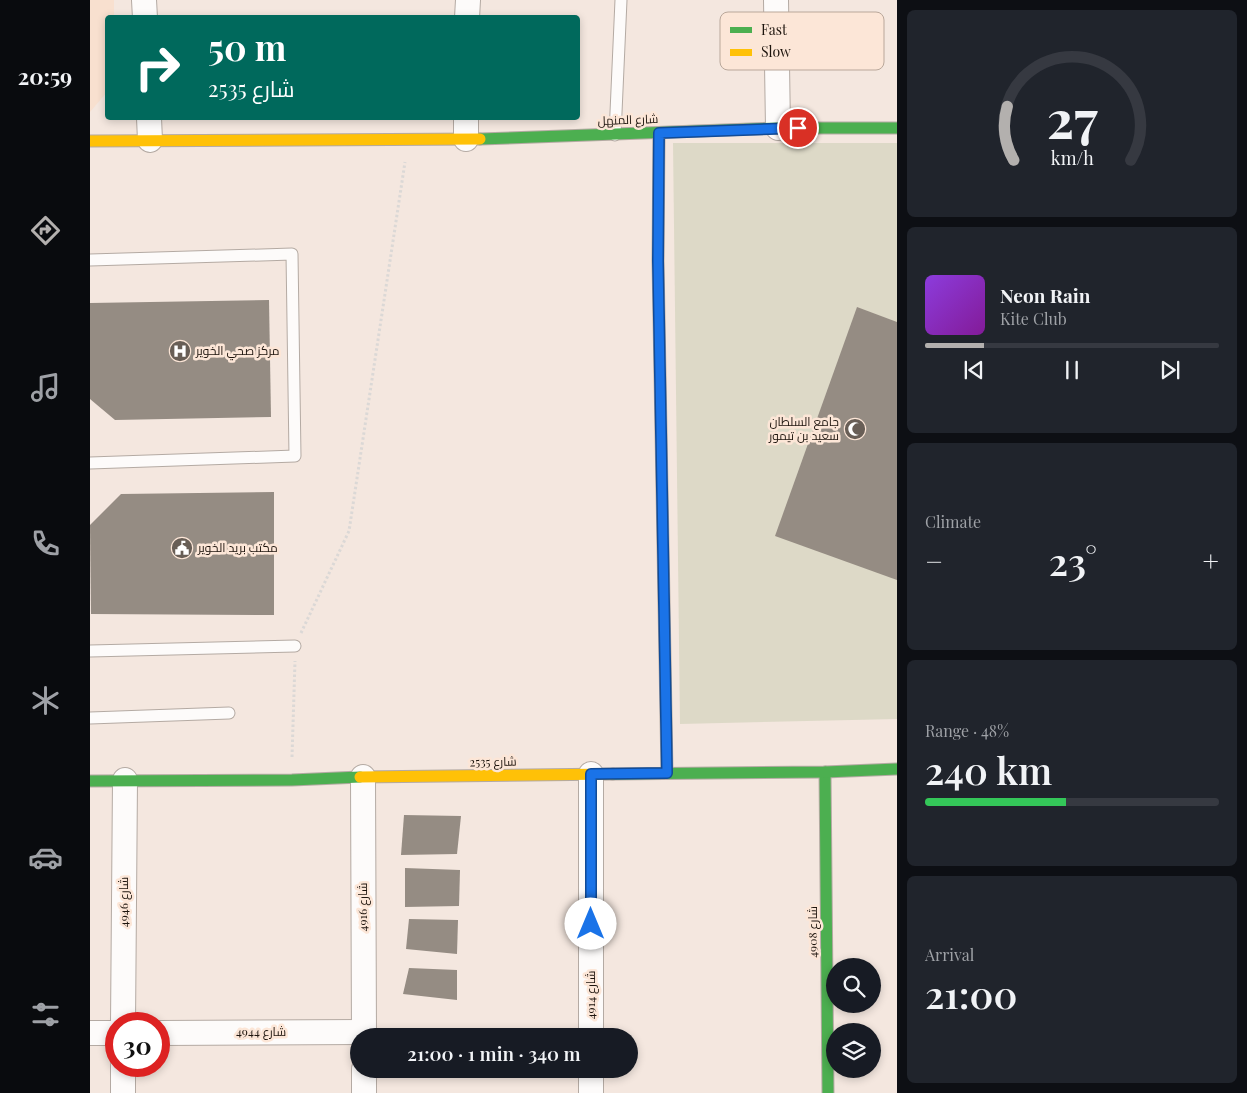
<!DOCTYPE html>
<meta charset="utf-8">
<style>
:root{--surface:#171b24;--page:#20242c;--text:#f1f3f6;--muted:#9ea1a6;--line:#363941;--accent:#b3b0ae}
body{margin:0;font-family:"Playfair Display",Cairo,serif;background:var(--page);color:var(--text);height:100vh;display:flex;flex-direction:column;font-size:19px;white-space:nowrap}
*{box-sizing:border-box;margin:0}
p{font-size:16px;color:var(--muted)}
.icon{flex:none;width:28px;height:28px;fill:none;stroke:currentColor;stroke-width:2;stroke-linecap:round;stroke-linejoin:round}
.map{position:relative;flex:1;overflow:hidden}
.details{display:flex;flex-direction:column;gap:10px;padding:10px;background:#0d0f14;width:350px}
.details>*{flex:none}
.top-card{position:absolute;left:15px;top:15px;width:475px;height:105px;border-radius:5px;box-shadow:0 2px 8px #0003;background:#00695c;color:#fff;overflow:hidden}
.fabs{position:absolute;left:736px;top:958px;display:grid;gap:10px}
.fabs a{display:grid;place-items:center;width:55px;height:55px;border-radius:50%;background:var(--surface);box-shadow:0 2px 8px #0003;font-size:25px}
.speed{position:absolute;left:15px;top:1012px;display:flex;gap:10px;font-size:25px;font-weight:700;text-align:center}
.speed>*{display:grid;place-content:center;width:65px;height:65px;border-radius:50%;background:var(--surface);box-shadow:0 2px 8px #0003;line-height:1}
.speed .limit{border:8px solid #d22;background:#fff;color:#111}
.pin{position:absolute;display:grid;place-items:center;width:42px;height:42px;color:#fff;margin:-21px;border:2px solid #fff;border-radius:50%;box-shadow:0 1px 5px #0007}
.me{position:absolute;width:55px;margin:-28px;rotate:0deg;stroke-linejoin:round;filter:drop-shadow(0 0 4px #0008)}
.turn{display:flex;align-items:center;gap:18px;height:105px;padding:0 20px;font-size:22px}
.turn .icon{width:65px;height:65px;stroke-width:2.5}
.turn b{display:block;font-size:35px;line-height:42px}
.big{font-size:38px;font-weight:600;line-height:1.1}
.details .card{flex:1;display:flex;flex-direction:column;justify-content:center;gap:8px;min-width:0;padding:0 18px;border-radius:8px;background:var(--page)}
.details .dial{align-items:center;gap:0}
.dial svg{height:130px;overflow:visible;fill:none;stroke:var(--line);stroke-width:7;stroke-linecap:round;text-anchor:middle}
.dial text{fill:var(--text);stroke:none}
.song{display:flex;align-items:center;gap:15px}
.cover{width:60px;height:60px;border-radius:8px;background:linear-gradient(135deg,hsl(270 70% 55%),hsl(290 70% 35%))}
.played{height:5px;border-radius:2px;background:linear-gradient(90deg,var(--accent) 20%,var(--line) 20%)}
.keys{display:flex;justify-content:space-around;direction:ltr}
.heat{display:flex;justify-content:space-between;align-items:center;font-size:28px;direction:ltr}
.charge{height:8px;border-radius:4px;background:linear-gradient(90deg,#34c759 48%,var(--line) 0)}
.trip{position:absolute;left:260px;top:1028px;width:288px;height:50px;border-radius:25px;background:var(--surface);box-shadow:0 2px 8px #0003;font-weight:600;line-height:50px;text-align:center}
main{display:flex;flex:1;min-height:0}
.menu{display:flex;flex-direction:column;width:90px;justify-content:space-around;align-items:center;background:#090b0e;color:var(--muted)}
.menu .icon{width:35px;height:35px}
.menu .selected{color:var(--accent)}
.menu b{font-size:22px;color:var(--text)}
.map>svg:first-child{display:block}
.built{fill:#f8e0cf}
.green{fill:#ddd9c7}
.building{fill:#958c83}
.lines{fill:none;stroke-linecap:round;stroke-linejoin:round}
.lane-casing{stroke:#b4aaa3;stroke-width:13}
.street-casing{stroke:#b4aaa3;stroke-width:26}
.fast-casing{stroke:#b4aaa3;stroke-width:13}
.slow-casing{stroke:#b4aaa3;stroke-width:13}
.path{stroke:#dbd8d6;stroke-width:3;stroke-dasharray:2.5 2.5;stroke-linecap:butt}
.lane{stroke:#fdfbfa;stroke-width:11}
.street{stroke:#fdfbfa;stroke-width:24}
.fast{stroke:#4caf50;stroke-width:11}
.slow{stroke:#ffc107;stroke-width:11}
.route-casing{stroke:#114b97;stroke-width:12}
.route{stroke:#1a73e8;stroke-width:9}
.labels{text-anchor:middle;stroke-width:5;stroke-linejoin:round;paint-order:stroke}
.street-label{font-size:12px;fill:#1d140d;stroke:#fce6d7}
.poi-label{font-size:12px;fill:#1d140d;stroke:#fce6d7;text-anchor:start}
.key{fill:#fce6d7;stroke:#b9a79a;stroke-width:1}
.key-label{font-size:14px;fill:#1d140d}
</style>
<main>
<nav class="menu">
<b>20:59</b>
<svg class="icon selected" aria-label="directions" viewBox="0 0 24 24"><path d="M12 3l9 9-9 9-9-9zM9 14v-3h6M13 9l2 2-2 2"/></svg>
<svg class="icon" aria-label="music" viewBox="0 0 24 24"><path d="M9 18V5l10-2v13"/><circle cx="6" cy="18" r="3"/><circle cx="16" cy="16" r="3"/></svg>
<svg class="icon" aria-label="phone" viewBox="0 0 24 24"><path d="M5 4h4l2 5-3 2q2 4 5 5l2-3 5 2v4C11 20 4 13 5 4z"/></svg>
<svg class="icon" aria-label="climate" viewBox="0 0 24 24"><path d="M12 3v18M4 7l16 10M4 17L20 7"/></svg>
<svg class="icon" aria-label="car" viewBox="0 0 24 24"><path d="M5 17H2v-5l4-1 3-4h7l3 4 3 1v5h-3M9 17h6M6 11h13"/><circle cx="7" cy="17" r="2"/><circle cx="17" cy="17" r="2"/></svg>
<svg class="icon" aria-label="filters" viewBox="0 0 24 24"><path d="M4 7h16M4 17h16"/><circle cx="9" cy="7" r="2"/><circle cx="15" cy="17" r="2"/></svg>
</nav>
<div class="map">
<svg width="807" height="1093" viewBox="0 0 807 1093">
<rect width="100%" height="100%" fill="#f4e7df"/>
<path class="built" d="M 0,0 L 24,0 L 24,17 L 18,18 L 17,92 L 0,112 Z"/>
<path class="green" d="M 583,143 L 807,143 L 807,719 L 590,724 Z"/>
<g class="building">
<path d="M 179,300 L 181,417 L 25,420 L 0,399 L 0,303 Z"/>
<path d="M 767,307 L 807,322 L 807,580 L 685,536 Z"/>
<path d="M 184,492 L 184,615 L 1,614 L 0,525 L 31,494 Z"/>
<path d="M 314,815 L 371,816 L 367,854 L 311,855 Z"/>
<path d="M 315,868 L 370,870 L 369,906 L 315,907 Z"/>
<path d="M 319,919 L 368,920 L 367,954 L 316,949 Z"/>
<path d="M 319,968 L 367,970 L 367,1000 L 313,994 Z"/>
</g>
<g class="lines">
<g class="lane-casing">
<g id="lane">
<path d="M 569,133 L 568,261 L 577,773"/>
<path d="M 525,135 L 531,0"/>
<path d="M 0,260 L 202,254 L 205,456 L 0,463"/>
<path d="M 0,651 L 205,646"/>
<path d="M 0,718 L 139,713"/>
</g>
</g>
<g class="street-casing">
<g id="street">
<path d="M 54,0 L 55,18"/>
<path d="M 686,0 L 688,128"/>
<path d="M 377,18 L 378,0"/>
<path d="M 59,118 L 60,140"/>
<path d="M 376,139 L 376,118"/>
<path d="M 273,777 L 274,1036"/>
<path d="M 33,1024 L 35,780"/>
<path d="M 0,1033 L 26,1033"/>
<path d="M 69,1033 L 274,1032"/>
<path d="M 501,1036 L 501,774"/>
<path d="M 33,1093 L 33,1066"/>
<path d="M 274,1093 L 274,1069"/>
<path d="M 501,1093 L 501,1069"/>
</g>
</g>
<g class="fast-casing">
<g id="fast">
<path d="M 390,139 L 688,128 L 807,128"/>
<path d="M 735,772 L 738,1093"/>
<path d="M 523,774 L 735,772 L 807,769"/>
<path d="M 0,781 L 202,780 L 270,777"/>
</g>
</g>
<g class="slow-casing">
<g id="slow">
<path d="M 0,141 L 390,139"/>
<path d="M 270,777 L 523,774"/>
</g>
</g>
<g class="path">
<path d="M 211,633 L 259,531 L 315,162"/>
<path d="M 202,757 L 205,661"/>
</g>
<use href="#lane" class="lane"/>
<use href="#street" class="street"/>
<use href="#fast" class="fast"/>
<use href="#slow" class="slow"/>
</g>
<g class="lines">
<g class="route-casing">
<path id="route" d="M 501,924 L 501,774 L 577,773 L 568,261 L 569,133 L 708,128"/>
</g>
<use href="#route" class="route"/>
</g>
<defs>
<g id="hospital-disc" transform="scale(1.125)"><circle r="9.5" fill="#685e56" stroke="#fce6d7"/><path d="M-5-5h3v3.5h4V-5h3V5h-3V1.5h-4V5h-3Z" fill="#fff"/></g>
<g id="mosque-disc" transform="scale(1.125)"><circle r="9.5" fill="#685e56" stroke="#fce6d7"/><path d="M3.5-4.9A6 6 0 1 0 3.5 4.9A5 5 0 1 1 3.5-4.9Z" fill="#fff"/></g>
<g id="civic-disc" transform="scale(1.125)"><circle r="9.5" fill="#685e56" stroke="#fce6d7"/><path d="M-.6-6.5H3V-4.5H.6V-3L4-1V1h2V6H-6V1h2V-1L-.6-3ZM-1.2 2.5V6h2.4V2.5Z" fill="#fff"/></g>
</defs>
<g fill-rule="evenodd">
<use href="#hospital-disc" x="90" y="351"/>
<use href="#mosque-disc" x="765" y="429"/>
<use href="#civic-disc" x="92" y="548"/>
</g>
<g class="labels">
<g class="street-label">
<text transform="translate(538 120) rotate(-2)" y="4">شارع المنهل</text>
<text transform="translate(403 762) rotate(-1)" y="4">2535 شارع</text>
<text transform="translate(34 902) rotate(-90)" y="4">4946 شارع</text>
<text transform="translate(273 907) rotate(-90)" y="4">4916 شارع</text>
<text transform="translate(723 932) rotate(-90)" y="4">4908 شارع</text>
<text transform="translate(501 995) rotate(-90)" y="4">4914 شارع</text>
<text x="171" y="1036">4944 شارع</text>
</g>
<g class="poi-label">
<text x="106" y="355">مركز صحي الخوير</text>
<text x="749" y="426" text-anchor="end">جامع السلطان<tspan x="749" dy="14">سعيد بن تيمور</tspan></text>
<text x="108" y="552">مكتب بريد الخوير</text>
</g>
</g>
<rect x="630" y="12" width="164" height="58" rx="8" class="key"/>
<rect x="640" y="27" width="22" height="6" fill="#4caf50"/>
<rect x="640" y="49" width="22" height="7" fill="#ffc107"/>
<g class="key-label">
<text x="671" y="35">Fast</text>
<text x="671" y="57">Slow</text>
</g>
</svg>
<div class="fabs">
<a><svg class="icon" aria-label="search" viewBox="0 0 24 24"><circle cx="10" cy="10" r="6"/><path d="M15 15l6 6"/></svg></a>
<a><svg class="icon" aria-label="layers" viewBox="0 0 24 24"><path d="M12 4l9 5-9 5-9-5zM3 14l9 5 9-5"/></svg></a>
</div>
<div class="speed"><div class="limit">30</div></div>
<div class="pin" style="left:708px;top:128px;background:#d93025"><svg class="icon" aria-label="arrive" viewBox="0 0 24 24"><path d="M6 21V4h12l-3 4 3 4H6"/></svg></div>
<svg class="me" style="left:501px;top:924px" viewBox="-20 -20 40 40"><circle r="19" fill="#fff"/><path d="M0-13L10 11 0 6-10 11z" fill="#1a73e8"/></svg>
<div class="trip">21:00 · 1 min · 340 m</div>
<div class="top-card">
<div class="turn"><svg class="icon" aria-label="right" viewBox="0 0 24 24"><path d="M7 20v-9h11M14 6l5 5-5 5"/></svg><div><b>50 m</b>2535 شارع</div></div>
</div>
</div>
<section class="details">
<div class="card dial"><svg viewBox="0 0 100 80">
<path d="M14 69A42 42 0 1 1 86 69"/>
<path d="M14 69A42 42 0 0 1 10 36" stroke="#b3b0ae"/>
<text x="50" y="56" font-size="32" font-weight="700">27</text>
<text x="50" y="72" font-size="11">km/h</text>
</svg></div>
<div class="card">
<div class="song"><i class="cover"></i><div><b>Neon Rain</b><p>Kite Club</p></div></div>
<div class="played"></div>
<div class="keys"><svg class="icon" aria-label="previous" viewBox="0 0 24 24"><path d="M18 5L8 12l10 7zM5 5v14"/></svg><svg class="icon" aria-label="pause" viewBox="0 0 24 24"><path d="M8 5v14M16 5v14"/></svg><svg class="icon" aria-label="next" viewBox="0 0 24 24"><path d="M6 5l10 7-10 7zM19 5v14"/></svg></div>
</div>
<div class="card"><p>Climate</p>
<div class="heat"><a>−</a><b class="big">23°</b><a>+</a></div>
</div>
<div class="card"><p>Range · 48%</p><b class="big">240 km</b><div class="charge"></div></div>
<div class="card"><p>Arrival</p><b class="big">21:00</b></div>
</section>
</main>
